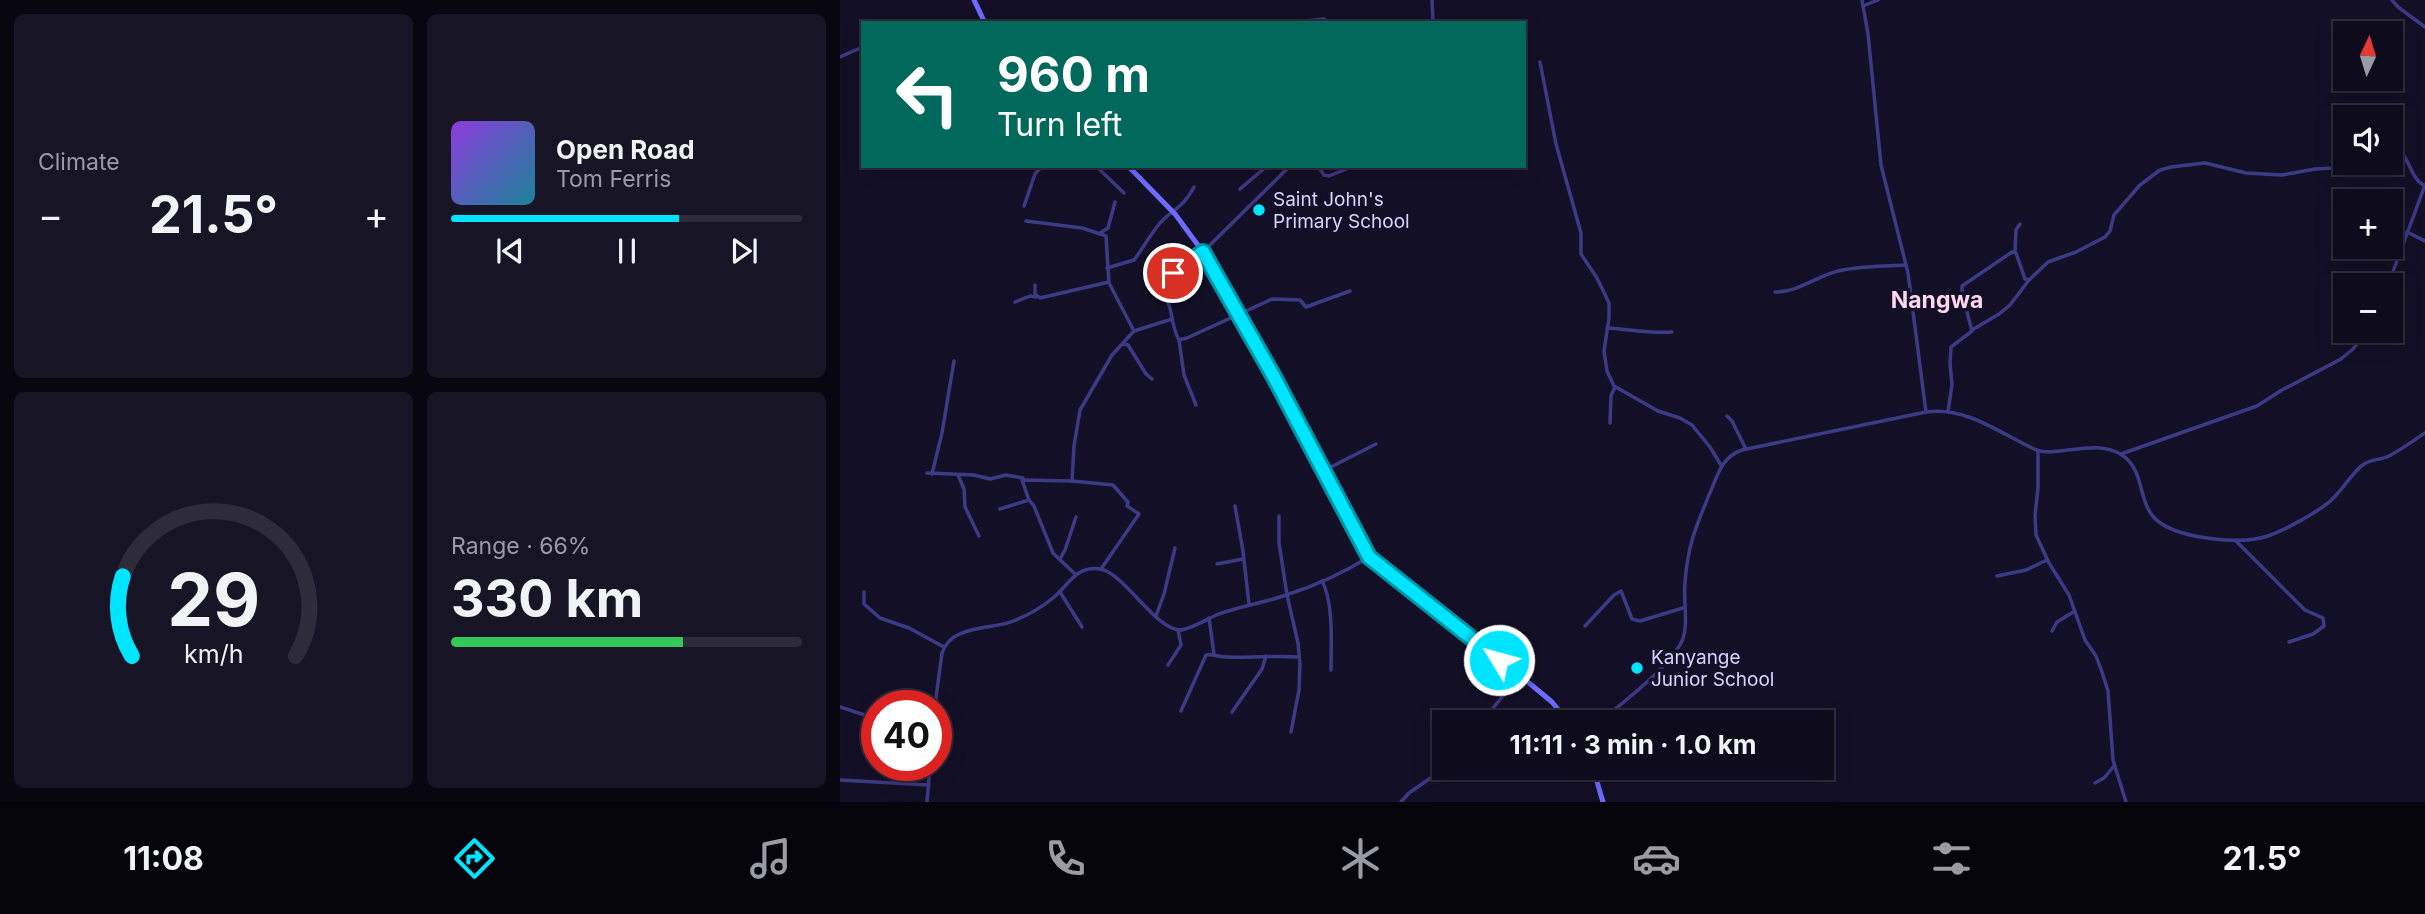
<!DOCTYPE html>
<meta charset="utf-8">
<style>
:root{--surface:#0e0b1c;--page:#171425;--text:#f1f3f6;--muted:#9b9ba3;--line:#2e2b3b;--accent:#00e5ff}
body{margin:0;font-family:Inter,sans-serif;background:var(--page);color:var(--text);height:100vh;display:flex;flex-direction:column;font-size:26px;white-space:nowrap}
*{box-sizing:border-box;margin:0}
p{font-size:23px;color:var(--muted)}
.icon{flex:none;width:38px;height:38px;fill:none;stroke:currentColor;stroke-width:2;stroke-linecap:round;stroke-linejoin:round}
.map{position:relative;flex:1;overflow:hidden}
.drawer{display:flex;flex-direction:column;gap:14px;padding:14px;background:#08060f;width:840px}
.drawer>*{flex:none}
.guide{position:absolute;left:21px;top:21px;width:665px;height:147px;border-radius:0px;box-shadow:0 4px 18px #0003,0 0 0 2px var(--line);background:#00695c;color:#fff;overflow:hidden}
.needle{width:46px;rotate:4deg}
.buttons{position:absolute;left:1493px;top:21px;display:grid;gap:14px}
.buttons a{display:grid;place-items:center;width:70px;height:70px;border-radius:0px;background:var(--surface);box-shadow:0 4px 18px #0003,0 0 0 2px var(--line);font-size:35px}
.speed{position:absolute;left:21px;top:690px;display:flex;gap:14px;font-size:35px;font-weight:700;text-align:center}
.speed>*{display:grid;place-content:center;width:91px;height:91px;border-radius:50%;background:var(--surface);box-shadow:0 4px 18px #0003,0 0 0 2px var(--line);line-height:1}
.speed .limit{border:10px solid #d22;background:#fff;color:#111}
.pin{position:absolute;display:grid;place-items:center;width:60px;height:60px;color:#fff;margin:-30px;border:4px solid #fff;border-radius:50%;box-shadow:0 2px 7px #0007}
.me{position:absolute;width:77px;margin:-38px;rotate:307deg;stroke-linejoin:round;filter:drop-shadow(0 0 5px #0008)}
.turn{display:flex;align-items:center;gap:24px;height:147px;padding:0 21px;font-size:32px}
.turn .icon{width:91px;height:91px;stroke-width:2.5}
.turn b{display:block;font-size:49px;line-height:60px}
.big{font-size:52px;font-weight:700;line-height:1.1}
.drawer .widget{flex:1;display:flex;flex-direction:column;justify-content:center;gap:10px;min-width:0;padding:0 24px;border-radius:10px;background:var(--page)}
.drawer .dial{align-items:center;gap:0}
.dial svg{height:182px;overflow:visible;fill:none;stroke:var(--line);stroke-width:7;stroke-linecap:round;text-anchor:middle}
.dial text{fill:var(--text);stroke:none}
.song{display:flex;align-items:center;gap:21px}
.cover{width:84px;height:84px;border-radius:10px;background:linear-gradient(135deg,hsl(270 70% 55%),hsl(190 70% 35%))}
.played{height:7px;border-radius:4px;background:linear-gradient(90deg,var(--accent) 65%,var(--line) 65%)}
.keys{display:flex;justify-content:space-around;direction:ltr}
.heat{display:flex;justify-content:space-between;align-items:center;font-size:38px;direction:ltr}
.charge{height:10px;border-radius:5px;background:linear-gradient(90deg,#34c759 66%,var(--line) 0)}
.drawer .tiles{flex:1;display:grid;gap:14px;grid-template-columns:repeat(2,1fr)}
.trip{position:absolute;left:592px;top:710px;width:402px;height:70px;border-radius:0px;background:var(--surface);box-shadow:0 4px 18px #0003,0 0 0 2px var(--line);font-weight:700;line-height:70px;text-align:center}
.dock{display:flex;height:112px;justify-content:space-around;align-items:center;background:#06040b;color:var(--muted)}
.dock .icon{width:49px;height:49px}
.dock .active{color:var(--accent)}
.dock b{font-size:32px;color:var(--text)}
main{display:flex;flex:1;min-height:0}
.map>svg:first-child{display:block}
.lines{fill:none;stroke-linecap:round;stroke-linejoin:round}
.street{stroke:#3d3a85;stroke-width:3.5}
.secondary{stroke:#6f6bff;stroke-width:5}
.route-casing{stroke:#0095a6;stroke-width:18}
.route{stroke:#00e5ff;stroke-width:12}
.poi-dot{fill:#00e5ff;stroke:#130f26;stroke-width:2.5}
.labels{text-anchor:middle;stroke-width:7;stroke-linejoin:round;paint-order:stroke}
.poi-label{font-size:19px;fill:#d9d4ff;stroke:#130f26;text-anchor:start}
.quarter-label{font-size:23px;font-weight:bold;fill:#ffd6f0;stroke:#130f26}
</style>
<main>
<section class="drawer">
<div class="tiles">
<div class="widget"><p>Climate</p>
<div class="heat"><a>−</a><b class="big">21.5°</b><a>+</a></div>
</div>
<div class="widget">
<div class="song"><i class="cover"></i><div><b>Open Road</b><p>Tom Ferris</p></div></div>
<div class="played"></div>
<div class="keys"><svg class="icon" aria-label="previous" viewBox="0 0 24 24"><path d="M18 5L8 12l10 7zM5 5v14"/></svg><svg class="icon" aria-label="pause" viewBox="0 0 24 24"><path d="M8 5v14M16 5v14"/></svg><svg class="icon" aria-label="next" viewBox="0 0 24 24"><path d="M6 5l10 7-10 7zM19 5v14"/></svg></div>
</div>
<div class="widget dial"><svg viewBox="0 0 100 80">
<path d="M14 69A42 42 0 1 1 86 69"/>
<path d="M14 69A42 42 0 0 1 10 34" stroke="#00e5ff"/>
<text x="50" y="56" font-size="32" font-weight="700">29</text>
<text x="50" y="72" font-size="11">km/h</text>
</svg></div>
<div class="widget"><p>Range · 66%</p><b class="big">330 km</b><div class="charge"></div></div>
</div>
</section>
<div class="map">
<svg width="1585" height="802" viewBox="0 0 1585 802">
<rect width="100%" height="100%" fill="#130f26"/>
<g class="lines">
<g class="street">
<path d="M 592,0 L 593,23"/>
<path d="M 1022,0 L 1028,34 L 1041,165 L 1068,273 L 1086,412"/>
<path d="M 1552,0 L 1558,7 L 1585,27"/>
<path d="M 1023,6 L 1038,0"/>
<path d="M 427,23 L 458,22 L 484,19"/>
<path d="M 0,57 L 23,47"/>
<path d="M 700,62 L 716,144 L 741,233 L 741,254 L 757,278 L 769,303 L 769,318 L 764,351 L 767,371 L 774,386 L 818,411 L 840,418 L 852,425 L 870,447 L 881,465"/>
<path d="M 1550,148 C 1569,147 1568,178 1585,186"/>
<path d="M 256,166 L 284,193"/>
<path d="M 478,166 L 484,175 L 489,176 L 514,166"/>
<path d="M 400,189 L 427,166"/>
<path d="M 184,206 L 195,174 L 202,166"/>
<path d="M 186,221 L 242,228 L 266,236 L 269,283 L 294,331 L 272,355 L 240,410 L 234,446 L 232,481 L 182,480 L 189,500 L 194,506 L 213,553 L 235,574"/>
<path d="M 1567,232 L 1585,241"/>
<path d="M 260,233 L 268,228 L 275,202"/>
<path d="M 1175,251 L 1176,230 L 1180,224"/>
<path d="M 267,268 L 294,260 C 303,248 310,235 320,223 C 334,208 343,208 354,187"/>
<path d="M 195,285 L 195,294 L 200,298 L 269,282"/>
<path d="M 1548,285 L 1585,185"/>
<path d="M 935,292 C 956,293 977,276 998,271 C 1020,266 1043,266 1066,265"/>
<path d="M 323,294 C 334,308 330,324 339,340"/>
<path d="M 328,301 L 328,280 L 333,273 L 363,252 L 450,166"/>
<path d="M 175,302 L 190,296 L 196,297"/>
<path d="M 767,328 C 790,329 809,334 832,332"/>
<path d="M 1132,330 L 1159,314 L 1170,305 L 1189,280 L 1208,262 L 1236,252 L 1265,237 L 1270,231 L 1274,215 L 1300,185 L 1320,170 L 1331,167 L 1365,163 L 1406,173 L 1442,175 L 1475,169 L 1494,168 L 1506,163"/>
<path d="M 294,331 L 332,319"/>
<path d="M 284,344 L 288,345 L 306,374 L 312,379"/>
<path d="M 356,405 L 344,375 L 339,340 L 347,338 L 432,299 L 460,300 L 466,307 L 510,291"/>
<path d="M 1108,411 L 1112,385 L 1110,363 L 1111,347 L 1132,331 L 1122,293 L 1122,286 L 1172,252 L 1176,253 L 1185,279 L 1189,280"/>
<path d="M 887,416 L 892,421 L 906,449"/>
<path d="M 770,423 L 771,396 L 775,387"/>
<path d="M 1198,451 L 1198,488 L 1195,515 L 1196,535 L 1209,563 L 1229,595 L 1245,640 L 1256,656 L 1262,672 L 1268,691 L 1273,760 L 1286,802"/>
<path d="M 1281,454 L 1417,406 L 1442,390 L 1501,359 L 1513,349 L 1527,331"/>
<path d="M 483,471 L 536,444"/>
<path d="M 87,473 L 134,475 L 150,479 L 166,475 L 183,478"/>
<path d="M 92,474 L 102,433 L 114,361"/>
<path d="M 118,475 L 124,489 L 125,507 L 139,536"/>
<path d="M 232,481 L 273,485 L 288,502 L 287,506 L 299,514 L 261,569"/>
<path d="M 395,506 L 403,551 L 409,604"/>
<path d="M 160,509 L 189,500"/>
<path d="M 439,516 L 439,543 L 447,595 L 458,643 L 460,664 L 459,690 L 451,732"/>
<path d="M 1396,541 L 1465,610 L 1483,618 L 1484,626 L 1473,634 L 1449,642"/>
<path d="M 220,559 L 225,550 L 236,517"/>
<path d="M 377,564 L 403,559"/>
<path d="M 1157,576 L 1186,570 L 1207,560"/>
<path d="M 482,581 C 494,603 491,645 491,670"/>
<path d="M 24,592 L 24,604 L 40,618 L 69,628 L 104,647"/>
<path d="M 220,592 L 242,627"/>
<path d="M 316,616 L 324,594 L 335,548"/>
<path d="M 369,618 L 374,654"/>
<path d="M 745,626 L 774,595 L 781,591 L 792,619 L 800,621 L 843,608"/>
<path d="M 1212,631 L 1217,622 L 1235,611"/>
<path d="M 328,665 L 341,645 L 338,630"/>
<path d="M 95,705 L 102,653 C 112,623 153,631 176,620 C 188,615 202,607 213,598 C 228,586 236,565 260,569 C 283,572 316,630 340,630 C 349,630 369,618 379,614 C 401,606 424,603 446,595 C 475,586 503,573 529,557"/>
<path d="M 0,707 L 37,719"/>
<path d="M 341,711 L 366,655 C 374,654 378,657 387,657 C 412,658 435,655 459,657"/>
<path d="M 392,712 L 422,669 L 426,656"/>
<path d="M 641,723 L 679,676"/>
<path d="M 758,723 C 782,703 829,668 842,641 C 849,625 843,600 845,582 C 848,545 855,529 869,495 C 878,476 880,458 902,450 L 1086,412 C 1125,406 1160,433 1194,449 C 1216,459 1255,437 1282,455 C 1307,472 1296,505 1319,522 C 1342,539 1401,545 1428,536 C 1445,530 1474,514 1488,503 C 1502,492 1510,474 1524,464 C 1532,459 1541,460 1549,456 C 1562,449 1573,441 1585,433"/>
<path d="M 0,780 L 89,785"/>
<path d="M 1255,783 L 1264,778 L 1274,766"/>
<path d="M 87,802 L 90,765"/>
<path d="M 561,802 L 569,793 L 605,768"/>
</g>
<g class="secondary">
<path d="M 134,0 L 145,23"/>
<path d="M 288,166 L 335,214 L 363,252 L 434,377 L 529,557 L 578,599 L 688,682 L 712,702 L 729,723"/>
<path d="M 753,768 L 763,802"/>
</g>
</g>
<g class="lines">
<g class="route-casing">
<path id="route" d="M 333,273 L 363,252 L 434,377 L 529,557 L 659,660"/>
</g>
<use href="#route" class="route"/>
</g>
<g class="poi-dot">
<circle cx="419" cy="210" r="7"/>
<circle cx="797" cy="668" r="7"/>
</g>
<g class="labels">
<g class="poi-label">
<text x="433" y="206">Saint John's<tspan x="433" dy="22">Primary School</tspan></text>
<text x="811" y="664">Kanyange<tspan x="811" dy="22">Junior School</tspan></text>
</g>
<g class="quarter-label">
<text x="1097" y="308">Nangwa</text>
</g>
</g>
</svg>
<div class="buttons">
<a><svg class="needle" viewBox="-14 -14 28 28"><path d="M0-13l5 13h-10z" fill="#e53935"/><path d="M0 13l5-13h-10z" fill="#9b9ba3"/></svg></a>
<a><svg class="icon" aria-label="sound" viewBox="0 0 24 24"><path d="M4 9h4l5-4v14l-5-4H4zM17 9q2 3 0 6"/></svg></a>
<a>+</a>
<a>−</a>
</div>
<div class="speed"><div class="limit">40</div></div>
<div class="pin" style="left:333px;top:273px;background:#d93025"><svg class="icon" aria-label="arrive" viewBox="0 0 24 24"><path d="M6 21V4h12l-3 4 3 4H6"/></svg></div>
<svg class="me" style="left:659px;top:660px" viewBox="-20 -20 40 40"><circle r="17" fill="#00e5ff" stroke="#fff" stroke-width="3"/><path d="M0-11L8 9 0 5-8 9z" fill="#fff"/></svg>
<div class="trip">11:11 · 3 min · 1.0 km</div>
<div class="guide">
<div class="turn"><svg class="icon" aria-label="left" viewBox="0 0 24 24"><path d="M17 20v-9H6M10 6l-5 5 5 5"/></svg><div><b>960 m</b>Turn left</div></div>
</div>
</div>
</main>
<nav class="dock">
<b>11:08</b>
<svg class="icon active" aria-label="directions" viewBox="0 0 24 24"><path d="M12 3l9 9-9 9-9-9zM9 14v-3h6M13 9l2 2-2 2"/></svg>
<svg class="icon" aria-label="music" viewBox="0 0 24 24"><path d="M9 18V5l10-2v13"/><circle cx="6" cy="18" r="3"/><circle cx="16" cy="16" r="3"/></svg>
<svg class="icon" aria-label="phone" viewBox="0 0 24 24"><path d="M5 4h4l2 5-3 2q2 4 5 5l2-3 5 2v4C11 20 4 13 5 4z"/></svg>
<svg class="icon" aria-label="climate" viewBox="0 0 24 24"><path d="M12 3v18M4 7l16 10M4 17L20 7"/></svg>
<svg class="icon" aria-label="car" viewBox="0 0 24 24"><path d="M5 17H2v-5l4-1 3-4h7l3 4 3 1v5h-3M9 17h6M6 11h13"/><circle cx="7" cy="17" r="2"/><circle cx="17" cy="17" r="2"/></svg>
<svg class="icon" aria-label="filters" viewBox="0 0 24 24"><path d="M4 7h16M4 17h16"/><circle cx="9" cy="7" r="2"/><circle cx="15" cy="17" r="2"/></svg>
<b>21.5°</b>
</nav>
